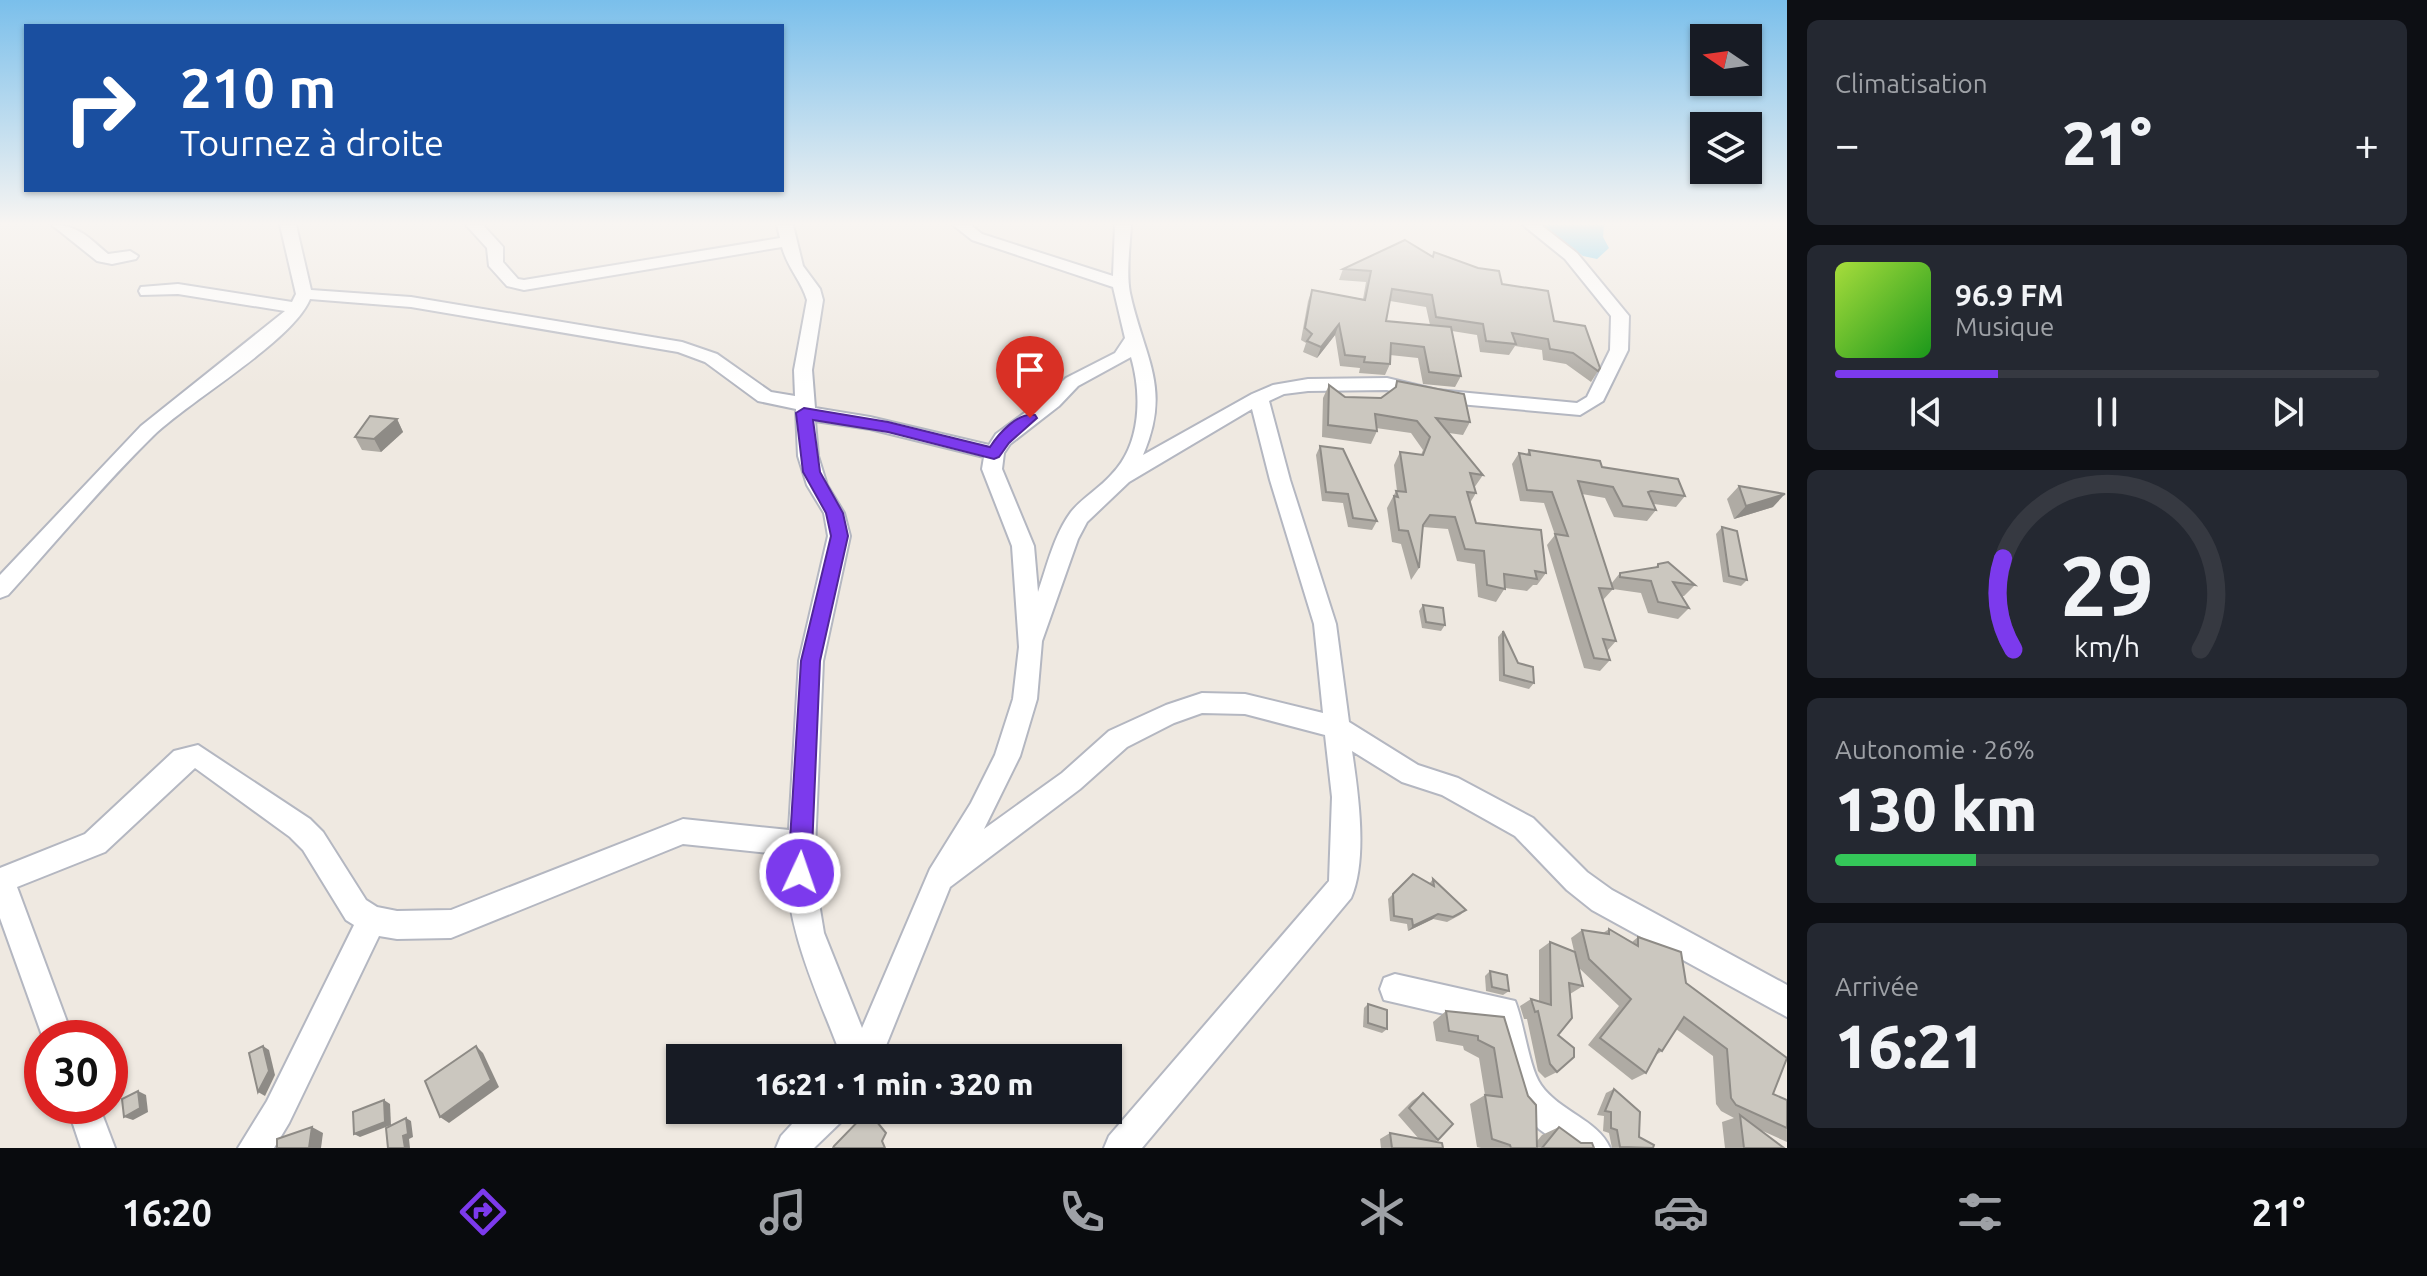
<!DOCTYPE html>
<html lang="fr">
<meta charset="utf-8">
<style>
:root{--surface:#171b24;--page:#242831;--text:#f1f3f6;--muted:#9ea1a6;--line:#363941;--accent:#7c3aed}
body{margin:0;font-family:Ubuntu,sans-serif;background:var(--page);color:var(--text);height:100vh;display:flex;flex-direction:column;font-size:30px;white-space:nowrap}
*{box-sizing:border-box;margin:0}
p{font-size:26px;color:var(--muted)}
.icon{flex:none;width:44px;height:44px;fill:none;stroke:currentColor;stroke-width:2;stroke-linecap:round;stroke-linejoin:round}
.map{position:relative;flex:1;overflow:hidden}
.details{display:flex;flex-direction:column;gap:20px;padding:20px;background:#0d0f14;width:640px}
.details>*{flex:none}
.top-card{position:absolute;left:24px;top:24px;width:760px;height:168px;border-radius:0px;box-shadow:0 2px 6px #0004;background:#1a4fa0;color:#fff;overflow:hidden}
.needle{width:52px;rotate:283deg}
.controls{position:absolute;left:1690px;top:24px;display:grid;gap:16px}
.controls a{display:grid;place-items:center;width:72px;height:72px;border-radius:0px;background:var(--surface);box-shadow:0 2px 6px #0004;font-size:40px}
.speed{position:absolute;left:24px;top:1020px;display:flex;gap:16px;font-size:40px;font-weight:700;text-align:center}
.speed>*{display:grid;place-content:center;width:104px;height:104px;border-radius:50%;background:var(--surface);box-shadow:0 2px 6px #0004;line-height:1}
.speed .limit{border:12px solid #d22;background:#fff;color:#111}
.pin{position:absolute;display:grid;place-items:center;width:68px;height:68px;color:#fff;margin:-82px -34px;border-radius:50% 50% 50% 0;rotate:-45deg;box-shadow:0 0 8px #0007}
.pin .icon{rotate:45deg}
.me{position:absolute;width:88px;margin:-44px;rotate:3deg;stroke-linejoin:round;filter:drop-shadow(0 0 6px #0008)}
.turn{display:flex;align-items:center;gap:28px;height:168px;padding:0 24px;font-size:36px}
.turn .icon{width:104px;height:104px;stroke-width:2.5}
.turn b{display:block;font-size:56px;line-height:68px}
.big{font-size:60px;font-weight:800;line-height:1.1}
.details .card{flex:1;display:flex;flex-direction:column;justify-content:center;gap:12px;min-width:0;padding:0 28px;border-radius:12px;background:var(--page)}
.details .dial{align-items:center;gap:0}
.dial svg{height:208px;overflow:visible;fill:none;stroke:var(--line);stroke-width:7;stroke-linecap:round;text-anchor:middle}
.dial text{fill:var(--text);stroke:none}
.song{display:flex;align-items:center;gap:24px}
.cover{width:96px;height:96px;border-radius:12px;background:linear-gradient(135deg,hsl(80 70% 55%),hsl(120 70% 35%))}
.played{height:8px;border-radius:4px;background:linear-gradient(90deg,var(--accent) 30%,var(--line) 30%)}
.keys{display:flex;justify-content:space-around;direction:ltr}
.heat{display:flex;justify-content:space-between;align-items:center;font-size:44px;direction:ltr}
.charge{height:12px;border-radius:6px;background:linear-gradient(90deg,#34c759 26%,var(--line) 0)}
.trip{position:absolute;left:666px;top:1044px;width:456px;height:80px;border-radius:0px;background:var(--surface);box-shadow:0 2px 6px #0004;font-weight:800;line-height:80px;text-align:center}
.menu{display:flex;height:128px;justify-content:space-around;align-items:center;background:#090b0e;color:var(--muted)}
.menu .icon{width:56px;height:56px}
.menu .on{color:var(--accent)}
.menu b{font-size:36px;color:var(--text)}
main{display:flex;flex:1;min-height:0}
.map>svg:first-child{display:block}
.water{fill:#75cff0}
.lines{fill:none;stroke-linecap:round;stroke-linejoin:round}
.minor-casing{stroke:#b4b7c1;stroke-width:4}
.minor{fill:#fff;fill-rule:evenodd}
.wall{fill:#afaba4;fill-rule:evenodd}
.shaded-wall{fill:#8e8b86}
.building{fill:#cbc7bf;stroke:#8e8b86;stroke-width:2}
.route{fill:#7c3aed;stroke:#51269a;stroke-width:2}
</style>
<main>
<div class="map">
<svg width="1787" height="1148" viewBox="0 0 1787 1148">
<rect width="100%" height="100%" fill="#efe9e1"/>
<path class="water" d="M 1543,225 L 1604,225 L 1603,237 L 1609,248 L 1597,259 L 1583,256 Z"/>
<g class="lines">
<g class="minor-casing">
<g id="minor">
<path d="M 52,225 C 79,225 89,238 108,254 L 130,251 L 138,256 L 136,259 L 112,264 L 97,261 Z"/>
<path d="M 280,225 L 296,225 L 311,290 L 411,297 L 682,342 L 717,354 L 771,392 L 795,396 L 794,370 L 807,300 C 801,280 788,269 782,247 L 524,290 L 507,286 L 489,266 L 487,248 L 466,225 L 483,225 L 503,247 L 503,262 L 518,279 L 524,280 L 780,238 L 777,225 L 793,225 L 803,266 L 820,289 L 823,300 L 812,370 L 815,408 L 870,417 L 989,445 L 996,434 L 1045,398 L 1066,378 L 1115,353 L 1125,338 L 1113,287 L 972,240 L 953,225 L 971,225 L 982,234 L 1113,276 L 1115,225 L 1131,225 C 1130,246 1126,272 1130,293 C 1144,358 1172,387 1143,455 L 1252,394 L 1273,385 L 1308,379 L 1387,378 L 1437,390 L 1577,403 L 1587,397 L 1610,350 L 1611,316 L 1565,259 L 1523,225 L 1541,225 L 1577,253 L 1629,316 L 1628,350 L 1603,401 L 1580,415 L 1437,402 L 1387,390 L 1308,391 L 1284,394 L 1269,401 L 1290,480 L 1336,624 L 1349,722 L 1418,765 L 1458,778 L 1533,818 L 1587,872 L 1612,890 L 1787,985 L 1787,1017 L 1592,910 L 1567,890 L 1515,836 L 1442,795 L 1402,782 L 1352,751 C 1358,792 1368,859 1351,898 L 1142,1148 L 1104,1148 L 1109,1136 L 1329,881 L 1332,797 L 1325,735 L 1245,714 L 1202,713 L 1174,723 L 1127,747 L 1080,789 L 950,887 L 881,1058 L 842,1058 C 818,994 783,925 787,855 L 683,844 L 451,938 L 397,939 L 379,936 L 289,1123 L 274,1148 L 238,1148 L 267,1101 L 354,925 L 346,920 L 303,850 L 290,837 L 195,768 L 105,852 L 17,887 L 73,1038 L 43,1038 L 0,918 L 0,868 L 85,834 L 174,751 L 198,745 L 310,819 L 323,832 L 366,900 L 377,907 L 397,911 L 451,910 L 683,819 L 789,830 L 799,661 L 828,536 L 824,513 L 807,485 L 798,456 L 796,409 L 758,401 L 705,362 L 678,352 L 411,307 L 310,299 C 293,341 190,400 153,436 C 102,486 56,542 8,595 L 0,598 L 0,575 L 141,426 L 285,311 L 178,294 L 141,295 L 139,291 L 141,287 L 178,284 L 292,302 L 296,294 ZM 1131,357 C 1142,395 1141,444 1112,474 C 1100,488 1082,498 1071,512 C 1054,535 1047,566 1038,592 L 1034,546 L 1002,469 L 1004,453 L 1010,444 L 1059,406 L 1078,386 ZM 1252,409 L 1270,480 L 1314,624 L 1323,713 L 1245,694 L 1202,693 L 1166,705 L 1109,731 L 1062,773 L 984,829 L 1020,756 L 1037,699 L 1042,641 L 1078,539 L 1087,522 L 1129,482 ZM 815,421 L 870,429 L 984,457 L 982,469 L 1012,546 L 1019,647 L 1013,699 L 995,755 L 971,803 L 930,869 L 862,1028 L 824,933 L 814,873 L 823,661 L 850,536 L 844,513 L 827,485 L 818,456 Z"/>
<path d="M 1395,974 L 1515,1001 C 1524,1023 1529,1068 1541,1085 C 1559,1111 1598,1120 1610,1148 L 1565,1148 L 1539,1129 L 1515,1104 L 1492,1025 L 1384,1000 L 1380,989 L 1384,978 Z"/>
<path d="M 67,1106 L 99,1106 L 115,1148 L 81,1148 Z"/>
<path d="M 805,1110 L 847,1110 L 842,1121 L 814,1148 L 776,1148 L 781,1136 Z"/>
</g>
</g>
<use href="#minor" class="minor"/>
</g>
<g class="wall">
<path d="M 1434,252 L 1502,284 L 1554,321 L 1598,371 L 1591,382 L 1566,364 L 1543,360 L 1542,350 L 1515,346 L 1509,355 L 1480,352 L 1477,335 L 1452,331 L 1461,376 L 1455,387 L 1423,384 L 1418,358 L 1390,355 L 1390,364 L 1385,375 L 1359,373 L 1360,368 L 1340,366 L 1335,335 L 1317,358 L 1303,352 L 1306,343 L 1301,340 L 1308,301 L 1312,290 L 1363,299 L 1366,282 L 1339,280 L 1343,269 L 1432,257 ZM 1390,301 L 1426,307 L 1430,325 L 1386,321 Z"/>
<path d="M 1397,381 L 1470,422 L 1463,435 L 1449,433 L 1483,475 L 1474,488 L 1476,493 L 1470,503 L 1476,523 L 1546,573 L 1537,585 L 1533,585 L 1527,591 L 1505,588 L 1496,602 L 1478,597 L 1475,564 L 1457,561 L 1448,529 L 1423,527 L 1419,568 L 1411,580 L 1401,544 L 1392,542 L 1387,508 L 1396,491 L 1397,491 L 1394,465 L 1400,452 L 1421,455 L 1423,450 L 1411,433 L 1376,428 L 1377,431 L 1371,444 L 1322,437 L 1323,398 L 1329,385 L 1345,397 L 1381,398 L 1394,389 Z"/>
<path d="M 397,419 L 403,432 L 381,452 L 362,450 L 355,437 Z"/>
<path d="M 1320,446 L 1377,521 L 1372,530 L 1348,527 L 1343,503 L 1322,501 L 1316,455 Z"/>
<path d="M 1529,450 L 1602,467 L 1685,496 L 1676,507 L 1654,504 L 1656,510 L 1647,521 L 1614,517 L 1605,498 L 1582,494 L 1611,584 L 1620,573 L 1655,568 L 1658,564 L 1695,585 L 1684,596 L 1682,596 L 1689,608 L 1678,619 L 1648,613 L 1641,593 L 1613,589 L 1603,600 L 1616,641 L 1607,651 L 1610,660 L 1600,671 L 1584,668 L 1547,545 L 1555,535 L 1544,503 L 1520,501 L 1512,464 L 1519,453 L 1527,454 Z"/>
<path d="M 1739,486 L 1773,507 L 1734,519 L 1727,499 Z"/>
<path d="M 1722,527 L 1747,580 L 1741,586 L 1723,582 L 1716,534 Z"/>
<path d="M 1423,605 L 1445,625 L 1441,631 L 1422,628 L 1419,611 Z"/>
<path d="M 1503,631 L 1518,663 L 1534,683 L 1529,689 L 1499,681 L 1498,637 Z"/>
<path d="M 1413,874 L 1429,884 L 1433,879 L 1466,910 L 1460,915 L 1447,922 L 1433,919 L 1408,931 L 1407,924 L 1390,921 L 1388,899 Z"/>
<path d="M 1609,929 L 1632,942 L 1638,937 L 1686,983 L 1773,1094 L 1787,1100 L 1787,1142 L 1756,1128 L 1784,1148 L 1725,1148 L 1722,1122 L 1734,1118 L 1721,1111 L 1716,1104 L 1713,1056 L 1676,1029 L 1662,1051 L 1656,1055 L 1646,1073 L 1632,1080 L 1588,1045 L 1619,1006 L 1579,968 L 1583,986 L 1570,994 L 1558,1035 L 1557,1072 L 1545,1078 L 1538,1071 L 1527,1019 L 1524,1019 L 1520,1006 L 1531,999 L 1539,1002 L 1539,950 L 1550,942 L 1574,951 L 1571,938 L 1582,930 L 1603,933 Z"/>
<path d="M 1490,971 L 1509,991 L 1503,995 L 1486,991 L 1485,976 Z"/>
<path d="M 1368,1004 L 1387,1029 L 1382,1033 L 1363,1027 L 1364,1008 Z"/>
<path d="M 1446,1011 L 1504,1017 L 1537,1141 L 1542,1135 L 1559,1127 L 1581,1143 L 1594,1148 L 1481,1148 L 1477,1147 L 1470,1104 L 1485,1095 L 1479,1058 L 1464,1050 L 1463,1046 L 1436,1041 L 1433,1022 Z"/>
<path d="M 1614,1089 L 1639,1137 L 1653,1148 L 1612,1148 L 1609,1133 L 1603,1131 L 1604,1116 L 1597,1115 L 1606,1093 Z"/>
<path d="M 1423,1093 L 1438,1140 L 1434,1142 L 1443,1148 L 1381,1148 L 1380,1139 L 1390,1133 L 1419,1139 L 1398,1115 L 1412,1101 Z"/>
</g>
<g class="shaded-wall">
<path d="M 1339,324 L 1335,335 L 1317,358 L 1321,347 Z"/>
<path d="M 397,419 L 403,432 L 381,452 L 374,439 Z"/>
<path d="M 1785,494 L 1773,507 L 1734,519 L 1746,506 Z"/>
<path d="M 1438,914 L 1433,919 L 1408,931 L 1413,926 Z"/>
<path d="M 263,1046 L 269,1050 L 275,1075 L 265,1096 L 258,1092 Z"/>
<path d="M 476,1046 L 483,1053 L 499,1087 L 449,1123 L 440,1117 Z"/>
<path d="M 138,1091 L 146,1095 L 148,1112 L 133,1120 L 124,1117 Z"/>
<path d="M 384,1100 L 390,1104 L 391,1125 L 360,1137 L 354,1134 Z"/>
<path d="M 406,1118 L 411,1121 L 413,1137 L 409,1139 L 410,1148 L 405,1148 L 403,1136 Z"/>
<path d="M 312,1127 L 323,1133 L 321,1148 L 309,1148 Z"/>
</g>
<g class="building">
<path d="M 1405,240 L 1433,257 L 1434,252 L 1478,268 L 1499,271 L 1502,284 L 1548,291 L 1554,321 L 1585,326 L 1600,368 L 1598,371 L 1573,353 L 1550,349 L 1548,339 L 1512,333 L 1516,344 L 1486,341 L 1483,324 L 1436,317 L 1432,295 L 1392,289 L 1386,321 L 1451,327 L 1461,376 L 1429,372 L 1424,347 L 1391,343 L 1390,364 L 1364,362 L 1365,357 L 1345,355 L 1339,324 L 1321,347 L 1307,341 L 1312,334 L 1305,328 L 1312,290 L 1365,300 L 1371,271 L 1343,269 Z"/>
<path d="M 1397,381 L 1464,394 L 1470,422 L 1436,418 L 1483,475 L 1470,473 L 1476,493 L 1467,492 L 1476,523 L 1541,530 L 1546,573 L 1535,571 L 1537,579 L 1504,574 L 1505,589 L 1487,585 L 1484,551 L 1465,549 L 1455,517 L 1430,515 L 1423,525 L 1419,568 L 1408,531 L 1399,530 L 1394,496 L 1398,497 L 1396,491 L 1406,492 L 1400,452 L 1423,455 L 1430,437 L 1417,421 L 1375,414 L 1377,431 L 1328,425 L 1329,385 L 1345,397 L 1381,398 L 1396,387 Z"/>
<path d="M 370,416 L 397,419 L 374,439 L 355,437 Z"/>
<path d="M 1320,446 L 1343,449 L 1377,521 L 1353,518 L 1348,494 L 1326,492 Z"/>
<path d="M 1529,450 L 1600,461 L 1602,467 L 1678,479 L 1685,496 L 1651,491 L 1648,492 L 1656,510 L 1623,506 L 1613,487 L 1578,481 L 1613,589 L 1599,588 L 1616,641 L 1603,639 L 1610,660 L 1594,658 L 1555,534 L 1568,536 L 1552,492 L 1527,490 L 1519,453 L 1530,455 Z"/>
<path d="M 1739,486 L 1785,494 L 1746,506 Z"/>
<path d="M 1722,527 L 1737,531 L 1747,580 L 1729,576 Z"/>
<path d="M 1668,562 L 1695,585 L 1673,582 L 1689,608 L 1658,602 L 1651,581 L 1620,577 L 1620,573 L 1658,567 L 1658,564 Z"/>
<path d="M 1423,605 L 1443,608 L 1445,625 L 1426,622 Z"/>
<path d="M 1503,631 L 1518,663 L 1533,667 L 1534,683 L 1504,675 Z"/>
<path d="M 1413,874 L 1434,886 L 1433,879 L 1466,910 L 1453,917 L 1438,914 L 1413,926 L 1412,919 L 1394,916 L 1393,894 Z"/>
<path d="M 1609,929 L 1638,946 L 1638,937 L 1681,952 L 1686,983 L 1787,1058 L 1773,1094 L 1787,1100 L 1787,1128 L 1736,1105 L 1731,1098 L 1727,1049 L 1684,1017 L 1662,1051 L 1659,1049 L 1646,1073 L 1600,1038 L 1631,999 L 1589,959 L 1582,930 L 1609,934 Z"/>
<path d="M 1550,942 L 1575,952 L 1583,986 L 1569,983 L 1572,1018 L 1558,1035 L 1574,1048 L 1574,1057 L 1557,1072 L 1550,1064 L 1538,1011 L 1535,1012 L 1531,999 L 1551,1005 Z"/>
<path d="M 1490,971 L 1507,975 L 1509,991 L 1492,987 Z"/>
<path d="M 1368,1004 L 1387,1010 L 1387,1029 L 1368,1023 Z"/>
<path d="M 1446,1011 L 1504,1017 L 1528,1096 L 1536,1105 L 1537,1148 L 1511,1148 L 1510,1145 L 1492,1139 L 1485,1095 L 1502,1097 L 1494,1048 L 1478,1040 L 1478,1036 L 1449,1031 Z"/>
<path d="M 263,1046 L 269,1071 L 258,1092 L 249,1053 Z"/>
<path d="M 476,1046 L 491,1080 L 440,1117 L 425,1081 Z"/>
<path d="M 1614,1089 L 1640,1112 L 1639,1137 L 1654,1145 L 1653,1148 L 1620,1147 L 1617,1130 L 1611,1128 L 1611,1112 L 1605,1111 Z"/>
<path d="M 138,1091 L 140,1108 L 124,1117 L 122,1099 Z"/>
<path d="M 1423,1093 L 1453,1124 L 1438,1140 L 1409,1108 Z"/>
<path d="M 384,1100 L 385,1122 L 354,1134 L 353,1112 Z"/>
<path d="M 868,1111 L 886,1133 L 882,1141 L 885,1148 L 833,1148 L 834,1146 Z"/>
<path d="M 1740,1115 L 1784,1148 L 1744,1148 Z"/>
<path d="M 406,1118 L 408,1134 L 403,1136 L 405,1148 L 388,1148 L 386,1128 Z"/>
<path d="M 312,1127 L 309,1148 L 277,1148 L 277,1139 Z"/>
<path d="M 1559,1127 L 1581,1143 L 1592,1143 L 1594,1148 L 1542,1148 Z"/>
<path d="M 1390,1133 L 1442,1143 L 1443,1148 L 1392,1148 Z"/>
</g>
<linearGradient id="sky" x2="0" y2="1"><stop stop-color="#7abfeb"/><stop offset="0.58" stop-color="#f8f5f2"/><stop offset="1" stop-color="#f8f5f2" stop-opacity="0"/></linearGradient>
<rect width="1787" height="386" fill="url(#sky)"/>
<path class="route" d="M 804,408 L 888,422 L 990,447 C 999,433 1018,412 1035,415 L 1037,418 L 1009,443 L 999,457 L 994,459 L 888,432 L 813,420 L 820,472 L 843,513 L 848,536 L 820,661 L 811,873 L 808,881 L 800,884 L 792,881 L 788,873 L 801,661 L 831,536 L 826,513 L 803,472 L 796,413 Z"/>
</svg>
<div class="controls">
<a><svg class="needle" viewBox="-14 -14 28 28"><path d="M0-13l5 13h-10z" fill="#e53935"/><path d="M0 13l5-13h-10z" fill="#9ea1a6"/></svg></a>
<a><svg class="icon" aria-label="layers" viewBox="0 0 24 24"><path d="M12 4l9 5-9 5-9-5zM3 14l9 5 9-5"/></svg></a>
</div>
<div class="speed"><div class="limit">30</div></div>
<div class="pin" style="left:1030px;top:418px;background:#d93025"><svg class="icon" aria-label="arrive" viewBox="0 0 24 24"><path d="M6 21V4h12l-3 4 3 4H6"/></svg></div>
<svg class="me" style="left:800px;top:873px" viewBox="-20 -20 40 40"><circle r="17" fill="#7c3aed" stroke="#fff" stroke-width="3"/><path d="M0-11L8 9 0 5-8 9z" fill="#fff"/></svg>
<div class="trip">16:21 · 1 min · 320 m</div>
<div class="top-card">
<div class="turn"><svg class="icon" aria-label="right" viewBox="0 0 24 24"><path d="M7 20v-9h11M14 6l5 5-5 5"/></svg><div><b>210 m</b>Tournez à droite</div></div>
</div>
</div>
<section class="details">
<div class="card"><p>Climatisation</p>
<div class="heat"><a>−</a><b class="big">21°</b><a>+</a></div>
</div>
<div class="card">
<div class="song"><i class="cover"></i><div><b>96.9 FM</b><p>Musique</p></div></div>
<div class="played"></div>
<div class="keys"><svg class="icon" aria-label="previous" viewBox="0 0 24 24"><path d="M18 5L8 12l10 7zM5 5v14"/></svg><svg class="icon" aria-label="pause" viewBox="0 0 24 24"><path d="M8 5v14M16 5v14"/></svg><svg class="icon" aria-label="next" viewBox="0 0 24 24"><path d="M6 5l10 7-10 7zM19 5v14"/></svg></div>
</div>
<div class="card dial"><svg viewBox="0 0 100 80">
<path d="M14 69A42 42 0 1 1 86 69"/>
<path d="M14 69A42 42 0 0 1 10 34" stroke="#7c3aed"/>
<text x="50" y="56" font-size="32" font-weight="700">29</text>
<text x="50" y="72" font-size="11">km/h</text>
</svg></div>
<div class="card"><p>Autonomie · 26%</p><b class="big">130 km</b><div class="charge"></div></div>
<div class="card"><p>Arrivée</p><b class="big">16:21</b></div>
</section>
</main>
<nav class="menu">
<b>16:20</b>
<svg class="icon on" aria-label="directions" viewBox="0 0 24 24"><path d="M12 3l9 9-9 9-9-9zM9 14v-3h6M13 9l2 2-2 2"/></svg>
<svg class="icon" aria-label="music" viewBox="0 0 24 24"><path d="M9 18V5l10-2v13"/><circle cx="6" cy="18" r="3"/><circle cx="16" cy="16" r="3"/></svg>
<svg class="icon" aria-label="phone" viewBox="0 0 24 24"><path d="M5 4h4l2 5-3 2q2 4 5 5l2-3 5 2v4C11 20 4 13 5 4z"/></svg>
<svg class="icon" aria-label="climate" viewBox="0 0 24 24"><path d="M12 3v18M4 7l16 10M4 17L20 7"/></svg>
<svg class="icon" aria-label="car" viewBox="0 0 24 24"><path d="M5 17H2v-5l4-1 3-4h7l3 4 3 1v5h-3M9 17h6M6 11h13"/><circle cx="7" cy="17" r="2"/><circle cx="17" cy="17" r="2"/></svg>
<svg class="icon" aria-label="filters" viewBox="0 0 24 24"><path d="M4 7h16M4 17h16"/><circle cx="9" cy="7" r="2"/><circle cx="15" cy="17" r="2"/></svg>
<b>21°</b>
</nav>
